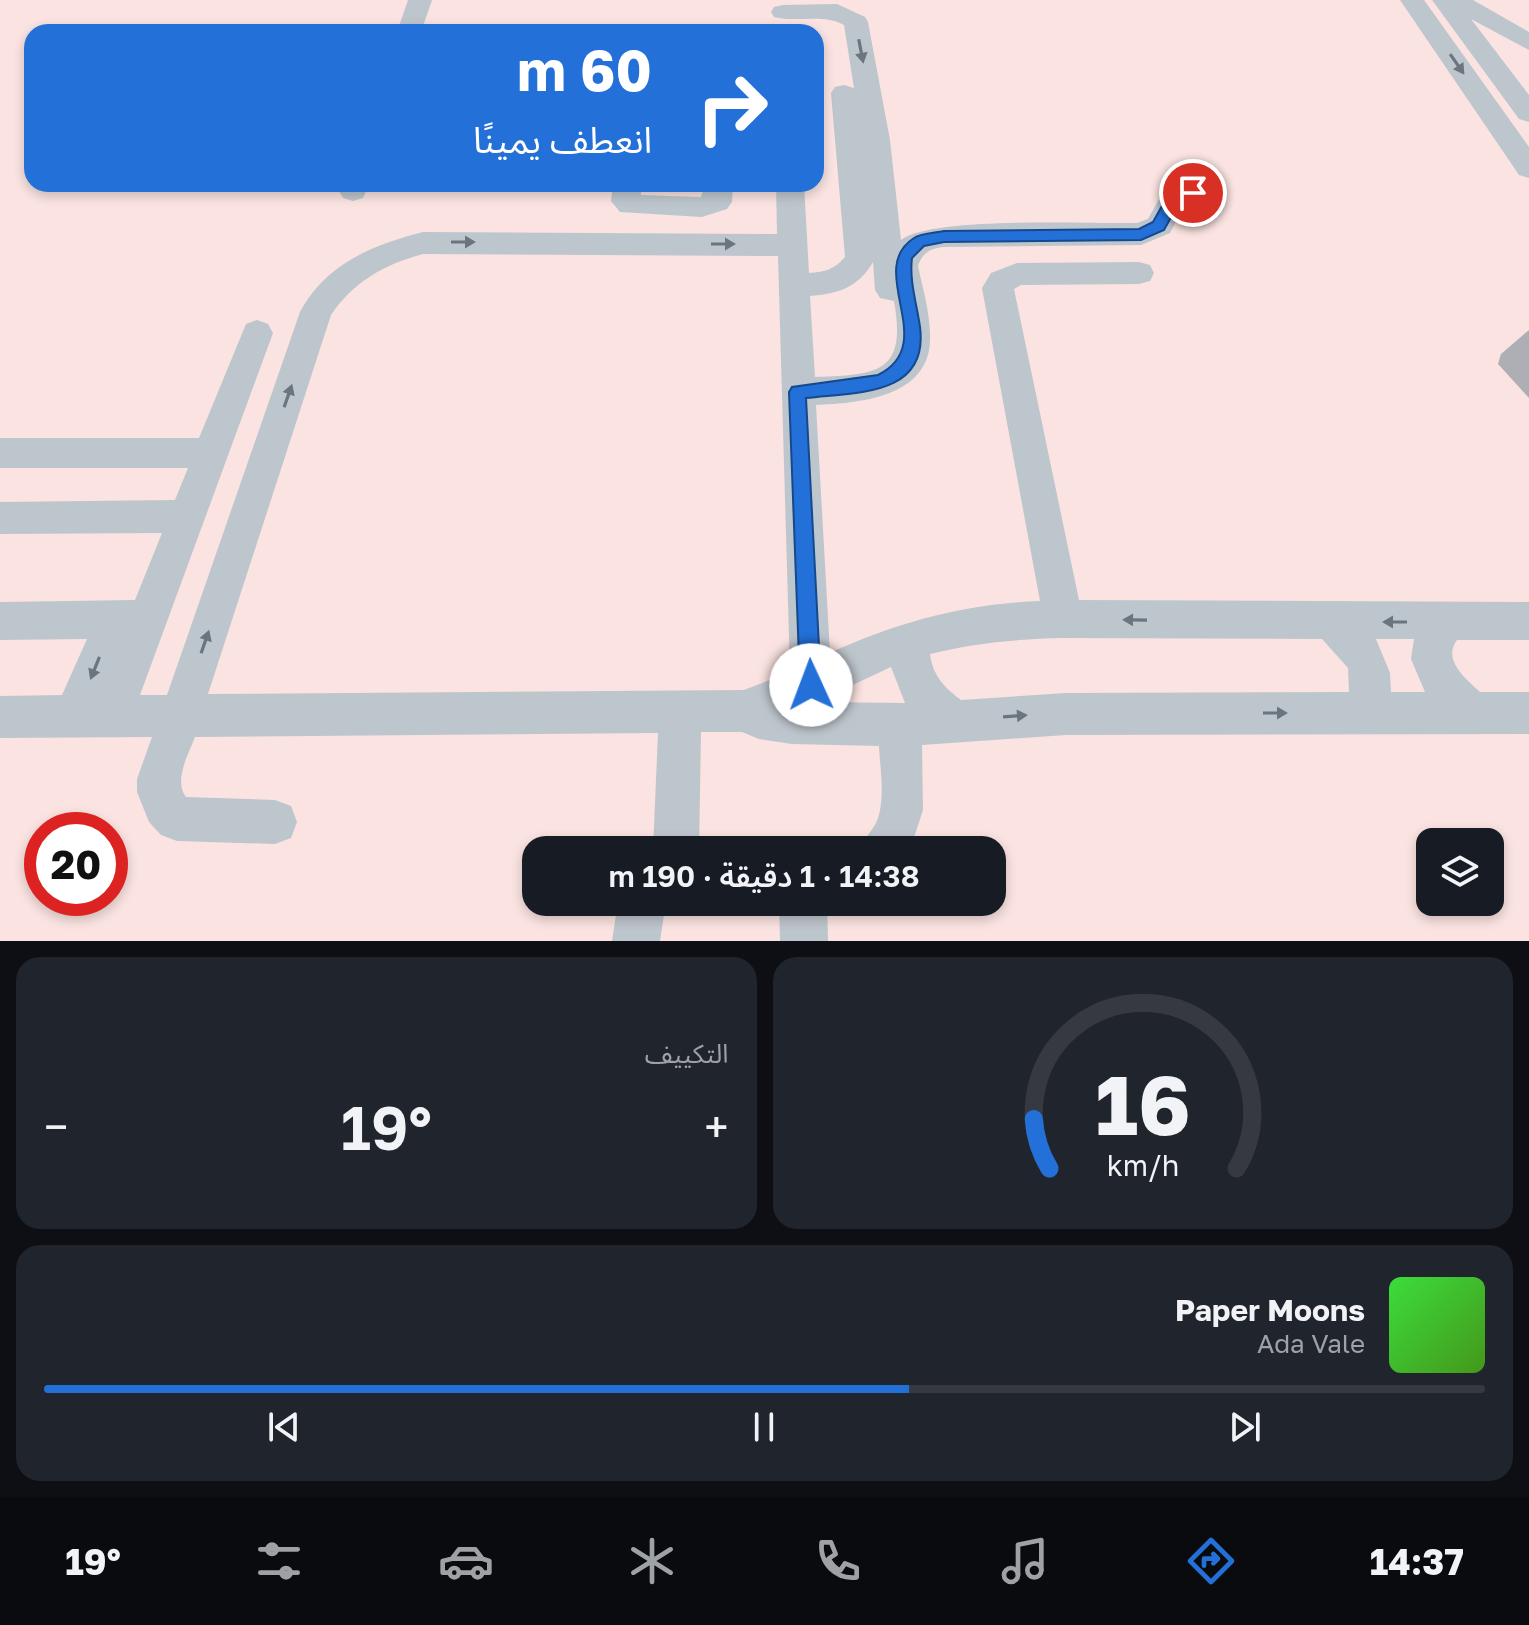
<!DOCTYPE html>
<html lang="ar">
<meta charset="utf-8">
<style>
:root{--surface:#171b24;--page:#20242c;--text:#f1f3f6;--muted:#9ea1a6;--line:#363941;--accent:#2270d8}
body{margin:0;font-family:"Golos Text","Noto Sans Arabic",sans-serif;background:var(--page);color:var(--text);direction:rtl;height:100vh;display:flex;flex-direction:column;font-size:30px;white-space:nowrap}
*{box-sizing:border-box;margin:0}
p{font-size:26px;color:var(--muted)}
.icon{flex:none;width:44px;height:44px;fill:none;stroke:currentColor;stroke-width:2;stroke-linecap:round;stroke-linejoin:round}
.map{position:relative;height:941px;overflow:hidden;direction:ltr}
.details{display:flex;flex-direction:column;gap:16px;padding:16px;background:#0d0f14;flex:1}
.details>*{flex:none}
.banner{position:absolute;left:24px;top:24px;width:800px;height:168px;border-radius:24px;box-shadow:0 4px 12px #0003;direction:rtl;background:#2270d8;color:#fff;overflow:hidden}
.buttons{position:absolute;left:1416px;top:828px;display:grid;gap:16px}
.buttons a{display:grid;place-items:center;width:88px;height:88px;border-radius:16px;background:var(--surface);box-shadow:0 4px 12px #0003;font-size:40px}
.speed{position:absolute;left:24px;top:812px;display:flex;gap:16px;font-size:40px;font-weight:700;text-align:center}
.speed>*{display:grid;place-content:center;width:104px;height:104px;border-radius:50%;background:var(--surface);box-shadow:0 4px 12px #0003;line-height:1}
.speed .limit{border:12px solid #d22;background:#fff;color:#111}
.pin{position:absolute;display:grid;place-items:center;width:68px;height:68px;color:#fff;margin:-34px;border:4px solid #fff;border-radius:50%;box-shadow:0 2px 8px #0007}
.me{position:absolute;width:88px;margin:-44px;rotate:358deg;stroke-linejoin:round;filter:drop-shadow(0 0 6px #0008)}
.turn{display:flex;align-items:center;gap:28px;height:168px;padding:0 40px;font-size:36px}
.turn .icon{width:104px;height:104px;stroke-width:2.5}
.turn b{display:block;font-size:56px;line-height:68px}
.big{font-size:60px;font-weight:600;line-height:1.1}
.details .tile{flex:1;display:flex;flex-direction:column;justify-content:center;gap:12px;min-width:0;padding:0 28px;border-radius:24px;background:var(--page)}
.details .dial{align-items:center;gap:0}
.dial svg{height:208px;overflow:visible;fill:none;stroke:var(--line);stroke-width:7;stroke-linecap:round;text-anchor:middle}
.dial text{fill:var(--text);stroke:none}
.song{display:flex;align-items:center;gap:24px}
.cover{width:96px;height:96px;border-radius:12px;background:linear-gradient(135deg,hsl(120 70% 55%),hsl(100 70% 35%))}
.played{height:8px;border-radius:4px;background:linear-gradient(90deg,var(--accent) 60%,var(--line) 60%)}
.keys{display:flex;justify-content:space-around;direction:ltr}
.heat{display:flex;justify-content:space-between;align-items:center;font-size:44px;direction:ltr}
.details .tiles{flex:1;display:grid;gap:16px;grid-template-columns:1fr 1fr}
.tile:last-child{grid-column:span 2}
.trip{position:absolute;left:522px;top:836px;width:484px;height:80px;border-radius:24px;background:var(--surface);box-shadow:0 4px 12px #0003;font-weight:600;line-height:80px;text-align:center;direction:rtl}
.tabs{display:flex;height:128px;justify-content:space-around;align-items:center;background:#090b0e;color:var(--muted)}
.tabs .icon{width:56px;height:56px}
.tabs .current{color:var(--accent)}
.tabs b{font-size:36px;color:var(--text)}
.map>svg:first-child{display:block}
.medical{fill:#fae3e0;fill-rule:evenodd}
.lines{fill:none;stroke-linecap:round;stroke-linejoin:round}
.minor{fill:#bec6cd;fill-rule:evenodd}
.wall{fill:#adafb4}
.oneway{fill:#6b757d}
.route{fill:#2270d8;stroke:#16498c;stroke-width:2}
</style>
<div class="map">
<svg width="1529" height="941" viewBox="0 0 1529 941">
<rect width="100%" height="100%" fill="#f1efef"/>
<path class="medical" d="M 0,0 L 1529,0 L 1529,941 L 0,941 ZM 32,32 L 816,32 L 816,184 L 32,184 ZM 42,830 L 110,830 L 110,898 L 42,898 ZM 1430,842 L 1490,842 L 1490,902 L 1430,902 ZM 536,850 L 992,850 L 992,902 L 536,902 Z"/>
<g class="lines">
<g class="minor">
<path d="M 408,0 L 432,0 L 421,32 L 397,32 Z"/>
<path d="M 1400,0 L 1424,0 L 1529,147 L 1529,178 L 1519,175 Z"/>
<path d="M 1432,0 L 1473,0 L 1529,32 L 1529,50 L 1471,19 L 1529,95 L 1529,122 L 1519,119 Z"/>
<path d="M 837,4 L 865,17 L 868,22 L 890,140 L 901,240 C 932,216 1091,224 1137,223 L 1148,219 L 1163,192 L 1193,183 L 1203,186 L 1207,193 L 1203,200 L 1184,206 L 1170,233 L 1141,245 L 944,247 C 931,248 922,253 918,266 C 923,290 931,315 930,341 C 928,397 860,403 816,405 L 830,653 C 898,622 965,604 1040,601 L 982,288 L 991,273 L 1017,263 L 1139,262 L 1150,265 L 1154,273 L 1150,281 L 1139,284 L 1021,285 L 1014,289 L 1079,600 L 1529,602 L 1529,640 L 1457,640 C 1442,660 1466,679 1480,692 L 1529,692 L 1529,734 L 1066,735 L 922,745 L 923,810 L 910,850 L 859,850 C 864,839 871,832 876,823 C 886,802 880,768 879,746 L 792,744 L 759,739 L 742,732 L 701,732 L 699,850 L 653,850 L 658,733 L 195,737 C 189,753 173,781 186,797 L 275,800 L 291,806 L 297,822 L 291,838 L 275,844 L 177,841 L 161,835 L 149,822 L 137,792 L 137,779 L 152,737 L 0,738 L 0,696 L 62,695 L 87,639 L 0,640 L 0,602 L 135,600 L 162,533 L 0,534 L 0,502 L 175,500 L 188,468 L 0,468 L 0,438 L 199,438 L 246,324 L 257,320 L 268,324 L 273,333 L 140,695 L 167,695 L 300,312 C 326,264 372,245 423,232 L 777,234 L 776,184 L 804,184 L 809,273 C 825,272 835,269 845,257 L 831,93 L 835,87 L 844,85 L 854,88 L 844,25 C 823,13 798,23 774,17 L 771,12 L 774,7 L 783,5 ZM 423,254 L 778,256 L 790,672 L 744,690 L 208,694 L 331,315 C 353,282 385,264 423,254 ZM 873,262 L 875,290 L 880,298 L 894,301 C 907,373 878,375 815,377 L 810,296 C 838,294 859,287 873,262 ZM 1063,638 L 1322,639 L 1348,668 L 1349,692 L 1066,693 L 961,700 C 944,687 933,676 930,654 C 974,643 1018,639 1063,638 ZM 1376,639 L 1414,639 L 1411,659 L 1425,692 L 1391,692 L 1390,673 ZM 891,667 L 905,703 L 819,702 L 827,697 Z"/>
<path d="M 341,184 L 369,184 L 363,198 L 353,201 L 343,198 L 339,191 Z"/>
<path d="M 613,184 L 641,184 L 641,195 L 701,197 L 705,184 L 733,184 L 732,202 L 727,209 L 702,217 L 620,212 L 611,201 Z"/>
<path d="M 618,902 L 666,902 L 660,941 L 612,941 Z"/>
<path d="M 779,902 L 827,902 L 828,941 L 780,941 Z"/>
</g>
</g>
<path class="wall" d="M 1529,330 L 1529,398 L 1498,364 L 1501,354 Z"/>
<defs><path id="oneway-solid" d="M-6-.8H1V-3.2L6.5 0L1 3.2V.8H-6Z" transform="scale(2)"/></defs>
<g class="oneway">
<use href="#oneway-solid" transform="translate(861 51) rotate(79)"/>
<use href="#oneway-solid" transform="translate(1457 64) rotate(55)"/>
<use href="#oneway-solid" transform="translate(463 242)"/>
<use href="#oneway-solid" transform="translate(723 244)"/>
<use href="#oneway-solid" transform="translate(288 396) rotate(-71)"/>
<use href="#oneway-solid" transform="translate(1135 620) rotate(-179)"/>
<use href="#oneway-solid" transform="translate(1395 622) rotate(180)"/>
<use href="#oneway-solid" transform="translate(205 642) rotate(-71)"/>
<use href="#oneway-solid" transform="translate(95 668) rotate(112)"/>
<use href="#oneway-solid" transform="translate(1275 713)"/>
<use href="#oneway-solid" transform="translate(1015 716) rotate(-4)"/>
</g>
<path class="route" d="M 1193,188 L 1198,189 L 1198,196 L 1179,203 L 1164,230 L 1141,240 L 944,242 L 924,246 L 912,258 C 909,280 917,305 920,327 C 929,397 855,392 806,398 L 821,685 L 818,692 L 811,695 L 803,692 L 800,685 L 789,392 L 792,387 L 878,375 C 941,344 864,270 914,238 C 921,233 935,233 944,231 L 1139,229 L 1153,222 L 1168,195 Z"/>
</svg>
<div class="buttons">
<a><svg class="icon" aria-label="layers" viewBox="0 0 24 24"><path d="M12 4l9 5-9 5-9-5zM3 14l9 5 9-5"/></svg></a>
</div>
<div class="speed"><div class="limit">20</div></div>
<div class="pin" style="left:1193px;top:193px;background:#d93025"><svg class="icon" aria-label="arrive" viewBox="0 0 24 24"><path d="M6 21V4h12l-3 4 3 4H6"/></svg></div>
<svg class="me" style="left:811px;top:685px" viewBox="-20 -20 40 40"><circle r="19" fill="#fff"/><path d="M0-13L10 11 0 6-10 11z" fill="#2270d8"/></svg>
<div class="trip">14:38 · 1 دقيقة · 190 m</div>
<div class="banner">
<div class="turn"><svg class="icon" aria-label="right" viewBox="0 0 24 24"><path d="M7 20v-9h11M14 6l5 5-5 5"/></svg><div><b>60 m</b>انعطف يمينًا</div></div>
</div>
</div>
<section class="details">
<div class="tiles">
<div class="tile dial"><svg viewBox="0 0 100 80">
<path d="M14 69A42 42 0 1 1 86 69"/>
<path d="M14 69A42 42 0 0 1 8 50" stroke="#2270d8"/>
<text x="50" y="56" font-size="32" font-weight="700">16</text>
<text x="50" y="72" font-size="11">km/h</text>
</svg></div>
<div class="tile"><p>التكييف</p>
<div class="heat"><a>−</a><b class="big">19°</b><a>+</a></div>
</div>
<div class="tile">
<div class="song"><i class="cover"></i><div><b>Paper Moons</b><p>Ada Vale</p></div></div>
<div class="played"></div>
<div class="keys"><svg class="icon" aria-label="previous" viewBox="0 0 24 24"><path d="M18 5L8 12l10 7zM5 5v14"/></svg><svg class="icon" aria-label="pause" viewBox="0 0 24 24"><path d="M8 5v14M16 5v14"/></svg><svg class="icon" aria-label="next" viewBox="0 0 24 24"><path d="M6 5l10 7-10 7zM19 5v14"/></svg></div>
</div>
</div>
</section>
<nav class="tabs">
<b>14:37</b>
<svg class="icon current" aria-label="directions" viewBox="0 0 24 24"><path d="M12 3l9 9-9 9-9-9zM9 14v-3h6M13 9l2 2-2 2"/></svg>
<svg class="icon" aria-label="music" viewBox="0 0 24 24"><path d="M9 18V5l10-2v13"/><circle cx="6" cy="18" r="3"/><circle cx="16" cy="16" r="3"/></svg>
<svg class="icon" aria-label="phone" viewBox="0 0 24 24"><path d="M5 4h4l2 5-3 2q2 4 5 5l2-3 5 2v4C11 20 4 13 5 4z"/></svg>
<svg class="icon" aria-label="climate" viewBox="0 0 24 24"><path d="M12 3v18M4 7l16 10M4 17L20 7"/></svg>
<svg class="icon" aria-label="car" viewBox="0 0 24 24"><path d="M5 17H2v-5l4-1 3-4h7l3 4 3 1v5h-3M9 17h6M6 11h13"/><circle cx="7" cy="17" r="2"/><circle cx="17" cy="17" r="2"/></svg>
<svg class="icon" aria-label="filters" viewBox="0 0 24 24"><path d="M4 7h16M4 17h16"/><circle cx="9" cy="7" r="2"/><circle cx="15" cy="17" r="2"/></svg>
<b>19°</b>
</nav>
